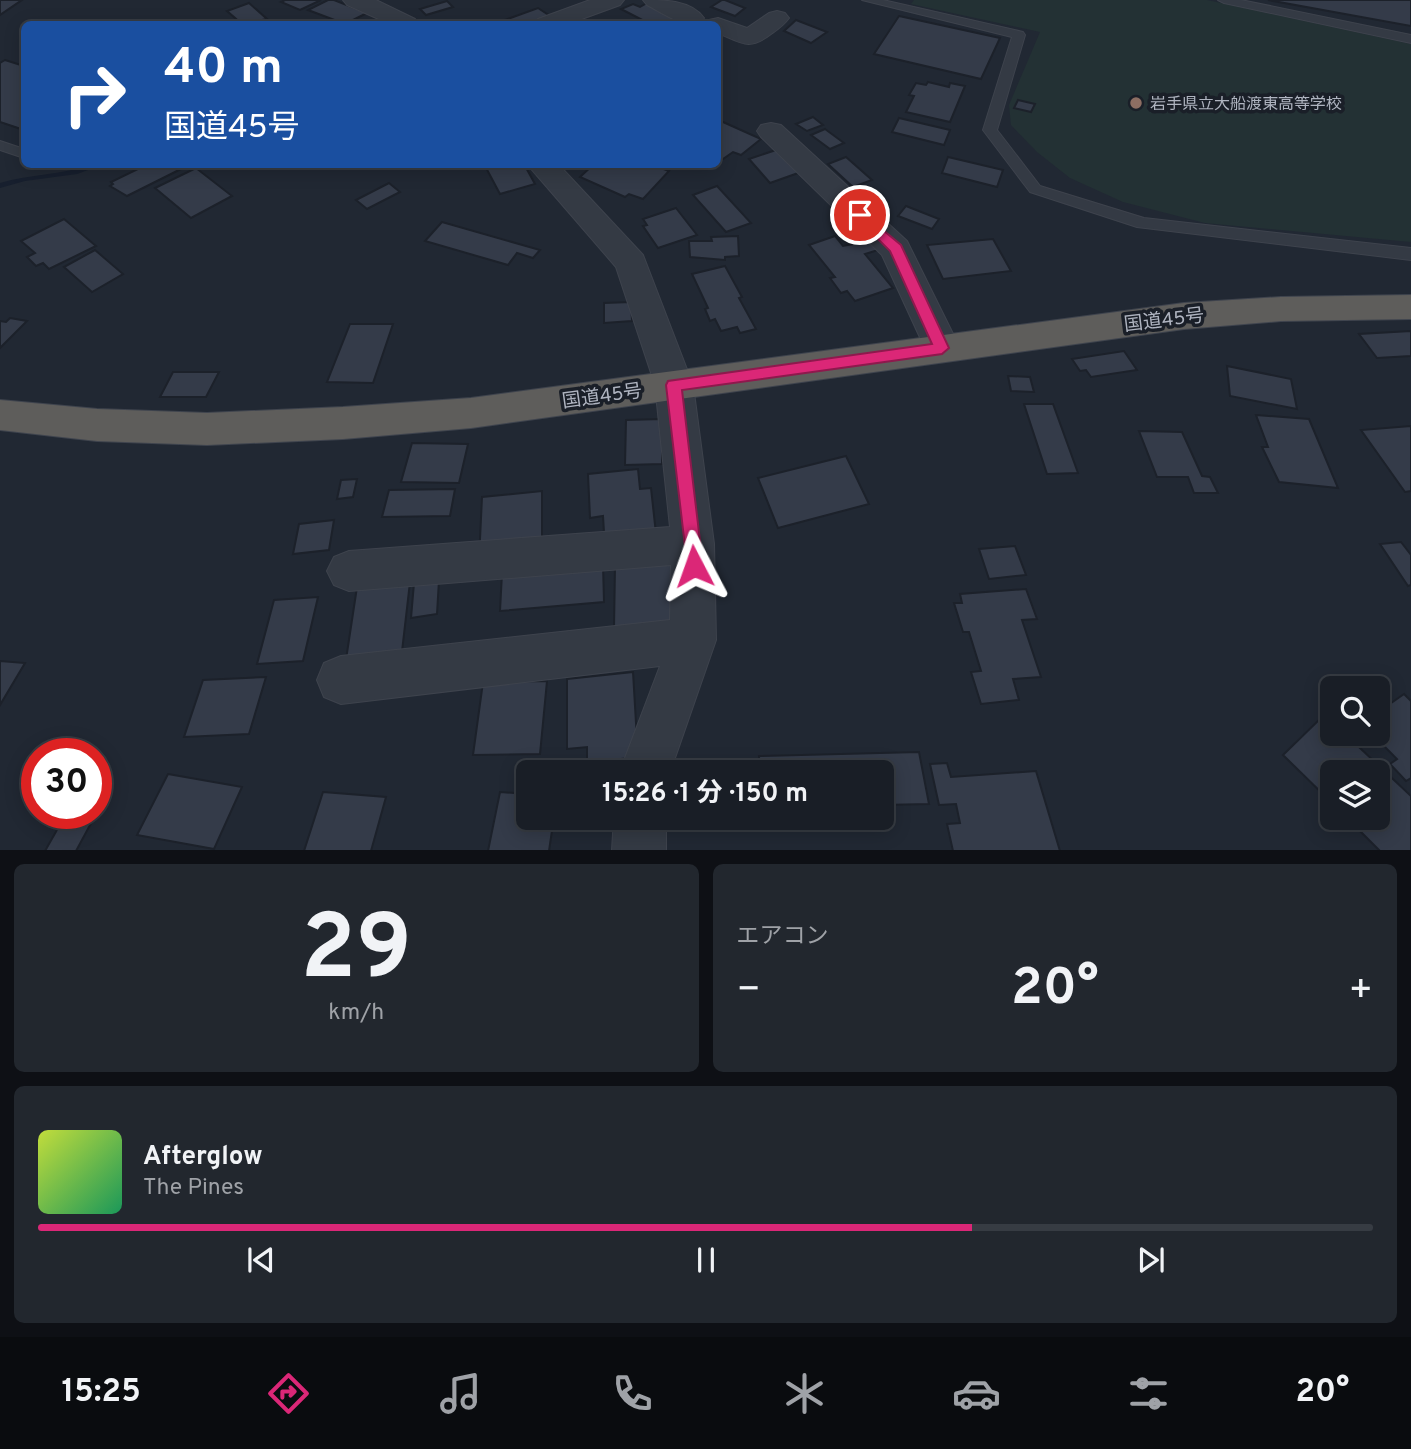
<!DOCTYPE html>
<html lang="ja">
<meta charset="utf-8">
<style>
:root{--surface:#191e26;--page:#22272e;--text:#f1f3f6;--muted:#9fa2a7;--line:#373c43;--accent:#db2777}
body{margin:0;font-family:Overpass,"Noto Sans JP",sans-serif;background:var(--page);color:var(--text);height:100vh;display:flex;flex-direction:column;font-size:26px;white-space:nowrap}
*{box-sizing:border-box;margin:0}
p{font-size:23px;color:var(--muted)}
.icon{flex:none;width:38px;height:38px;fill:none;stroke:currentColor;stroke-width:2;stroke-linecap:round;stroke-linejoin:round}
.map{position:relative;height:850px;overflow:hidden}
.details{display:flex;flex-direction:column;gap:14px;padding:14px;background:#0e1015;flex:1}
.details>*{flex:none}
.banner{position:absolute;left:21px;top:21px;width:700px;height:147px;border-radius:10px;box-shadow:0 4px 18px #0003,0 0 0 2px var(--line);background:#1a4fa0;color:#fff;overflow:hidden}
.buttons{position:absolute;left:1320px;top:676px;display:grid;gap:14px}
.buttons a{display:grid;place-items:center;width:70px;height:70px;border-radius:10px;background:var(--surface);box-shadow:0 4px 18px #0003,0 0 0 2px var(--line);font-size:35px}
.speed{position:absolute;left:21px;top:738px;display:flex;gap:14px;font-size:35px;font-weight:700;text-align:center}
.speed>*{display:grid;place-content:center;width:91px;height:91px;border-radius:50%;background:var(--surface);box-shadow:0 4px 18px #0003,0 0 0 2px var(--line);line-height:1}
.speed .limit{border:10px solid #d22;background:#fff;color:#111}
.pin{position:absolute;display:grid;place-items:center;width:60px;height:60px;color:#fff;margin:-30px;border:4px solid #fff;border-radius:50%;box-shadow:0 2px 7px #0007}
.me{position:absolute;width:77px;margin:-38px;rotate:356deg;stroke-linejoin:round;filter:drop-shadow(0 0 5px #0008)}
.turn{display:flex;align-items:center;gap:24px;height:147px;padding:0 28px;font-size:32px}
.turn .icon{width:91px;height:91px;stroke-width:2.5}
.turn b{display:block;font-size:49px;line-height:60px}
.big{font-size:52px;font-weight:700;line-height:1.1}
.details .card{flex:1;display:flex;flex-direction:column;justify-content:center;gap:10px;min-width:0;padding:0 24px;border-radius:10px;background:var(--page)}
.details .dial{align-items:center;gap:0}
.dial b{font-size:91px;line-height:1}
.song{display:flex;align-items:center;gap:21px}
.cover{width:84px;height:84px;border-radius:10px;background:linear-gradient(135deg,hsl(70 70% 55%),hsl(150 70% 35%))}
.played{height:7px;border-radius:4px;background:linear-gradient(90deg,var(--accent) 70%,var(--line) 70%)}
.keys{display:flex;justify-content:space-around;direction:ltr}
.heat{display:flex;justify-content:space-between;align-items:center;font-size:38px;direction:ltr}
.details .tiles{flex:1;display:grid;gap:14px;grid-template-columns:1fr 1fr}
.card:last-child{grid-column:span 2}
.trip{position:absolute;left:516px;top:760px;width:378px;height:70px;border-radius:10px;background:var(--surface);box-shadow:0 4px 18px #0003,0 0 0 2px var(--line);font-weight:700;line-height:70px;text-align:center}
.menu{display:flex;height:112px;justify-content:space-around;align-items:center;background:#0a0c0f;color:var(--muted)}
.menu .icon{width:49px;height:49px}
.menu .current{color:var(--accent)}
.menu b{font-size:32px;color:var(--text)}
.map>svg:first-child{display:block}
.green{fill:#233134}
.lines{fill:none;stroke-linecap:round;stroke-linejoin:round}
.stream{fill:#171f2e;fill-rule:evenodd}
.building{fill:#343b49;stroke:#1c212a;stroke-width:2}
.service-casing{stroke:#3e434d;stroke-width:2}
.minor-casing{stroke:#3e434d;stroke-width:2}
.trunk-casing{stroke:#3f444e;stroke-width:2}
.service{fill:#343a44;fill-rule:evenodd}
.minor{fill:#343a44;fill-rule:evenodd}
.trunk{fill:#5e5d5b;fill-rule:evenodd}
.route{fill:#db2777;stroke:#8e194d;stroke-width:2}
.education-dot{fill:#8d6e63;stroke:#1a1f28;stroke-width:2.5}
.labels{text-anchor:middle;stroke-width:7;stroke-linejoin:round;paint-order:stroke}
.far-poi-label{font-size:16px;fill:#afb4c0;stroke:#1a1f28;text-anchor:start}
.street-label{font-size:19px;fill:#afb4c0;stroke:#1a1f28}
</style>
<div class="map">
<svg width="1411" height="851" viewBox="0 0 1411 851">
<rect width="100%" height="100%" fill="#212833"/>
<path class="green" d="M 914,0 L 1207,0 L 1411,44 L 1411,242 L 1205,223 L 1123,202 L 1070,178 L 1037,152 L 1011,125 L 1009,105 L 1040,32 L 911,4 Z"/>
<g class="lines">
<path class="stream" d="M 94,164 L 105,164 L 77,174 L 25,181 L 0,188 L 0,183 C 30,174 63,175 94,164 Z"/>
</g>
<g class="building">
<path d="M 0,0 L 22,0 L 0,15 Z"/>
<path d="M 285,0 L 321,0 L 300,10 L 281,2 Z"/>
<path d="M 328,0 L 334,0 L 367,13 L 345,24 L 308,10 Z"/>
<path d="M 722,0 L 725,0 L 745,8 L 735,16 L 711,7 Z"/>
<path d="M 1268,0 L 1411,0 L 1411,26 Z"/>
<path d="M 447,1 L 453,7 L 426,15 L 420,9 Z"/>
<path d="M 249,3 L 267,19 L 242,24 L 227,11 Z"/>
<path d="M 647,3 L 675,18 L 662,24 L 650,24 L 621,9 L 633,4 L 640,7 Z"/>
<path d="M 538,8 L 550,16 L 528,24 L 512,24 L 505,20 Z"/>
<path d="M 899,16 L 1000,38 L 981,79 L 874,54 Z"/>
<path d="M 796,20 L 827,32 L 811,43 L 784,31 Z"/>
<path d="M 5,60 L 24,66 L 24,130 L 0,122 L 0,63 Z"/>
<path d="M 928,82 L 949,87 L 950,83 L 965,86 L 950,122 L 906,112 L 914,96 L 909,95 L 916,83 L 926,85 Z"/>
<path d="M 1018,100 L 1035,104 L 1031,112 L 1014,108 Z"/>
<path d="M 813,117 L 823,125 L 807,131 L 796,124 Z"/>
<path d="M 899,118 L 950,130 L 944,145 L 892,132 Z"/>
<path d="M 723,122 L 761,139 L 741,155 L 733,152 L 723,159 L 718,157 L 718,126 Z"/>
<path d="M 825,129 L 844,143 L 830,149 L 811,135 Z"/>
<path d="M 779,149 L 801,172 L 770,183 L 749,159 Z"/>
<path d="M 846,157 L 872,180 L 853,187 L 828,164 Z"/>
<path d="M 948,157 L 1003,170 L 997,187 L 942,173 Z"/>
<path d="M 148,164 L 189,165 L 127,196 L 110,186 L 113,184 L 111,182 Z"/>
<path d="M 484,164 L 524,164 L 535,184 L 500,194 Z"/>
<path d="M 594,164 L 650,164 L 669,171 L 643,199 L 629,194 L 625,197 L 580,177 Z"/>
<path d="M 196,168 L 232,196 L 191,218 L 155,188 Z"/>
<path d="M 389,183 L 400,192 L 367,209 L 356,200 Z"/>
<path d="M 717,186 L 751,223 L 726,232 L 693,195 Z"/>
<path d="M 906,206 L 939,219 L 932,229 L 898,216 Z"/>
<path d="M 676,208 L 697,235 L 658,248 L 643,226 L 647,225 L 643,219 Z"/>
<path d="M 64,219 L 96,246 L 49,269 L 43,263 L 36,266 L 27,257 L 35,253 L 21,241 Z"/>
<path d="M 442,222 L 540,250 L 533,258 L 517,253 L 508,265 L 425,241 Z"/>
<path d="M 738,236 L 739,256 L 725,257 L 725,260 L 690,257 L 689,241 L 712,241 L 711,237 Z"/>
<path d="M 835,236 L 843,246 L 869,241 L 878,250 L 865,254 L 893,288 L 855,301 L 847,291 L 841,293 L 830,278 L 835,277 L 809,245 Z"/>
<path d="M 993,239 L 1011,271 L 943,279 L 927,245 Z"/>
<path d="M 95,250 L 123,274 L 92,292 L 64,267 Z"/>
<path d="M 725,266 L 742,297 L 739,298 L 756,329 L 740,333 L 737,327 L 721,331 L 715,319 L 710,321 L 705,309 L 708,308 L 692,274 Z"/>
<path d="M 631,302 L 632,321 L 604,323 L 604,303 Z"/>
<path d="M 10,318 L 27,321 L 0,348 L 0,321 L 6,322 Z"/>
<path d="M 350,324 L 393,324 L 373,383 L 327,382 Z"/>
<path d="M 1411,331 L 1411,356 L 1377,358 L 1359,334 Z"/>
<path d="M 1124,351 L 1137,370 L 1091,377 L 1086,370 L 1080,371 L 1072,359 Z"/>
<path d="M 1227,366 L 1291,379 L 1297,409 L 1230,396 Z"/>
<path d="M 173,372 L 219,372 L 206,397 L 160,397 Z"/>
<path d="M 1008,376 L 1030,377 L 1034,392 L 1011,391 Z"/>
<path d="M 1024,404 L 1053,404 L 1078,473 L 1047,474 Z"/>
<path d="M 1256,415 L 1309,419 L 1338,488 L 1279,482 L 1262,447 L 1268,447 Z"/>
<path d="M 662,419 L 662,464 L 625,465 L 626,420 Z"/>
<path d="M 1411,426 L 1411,491 L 1405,492 L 1361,430 Z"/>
<path d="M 1139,431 L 1182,432 L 1202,476 L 1210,477 L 1218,493 L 1194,493 L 1188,477 L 1157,477 Z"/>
<path d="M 412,443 L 468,444 L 459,483 L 401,482 Z"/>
<path d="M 846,456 L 869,504 L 778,528 L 758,478 Z"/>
<path d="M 638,469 L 640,489 L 651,488 L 657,543 L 605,549 L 603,516 L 590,518 L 588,474 Z"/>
<path d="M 357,479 L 353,497 L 337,499 L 341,480 Z"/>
<path d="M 455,489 L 450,516 L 382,517 L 389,490 Z"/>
<path d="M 542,491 L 542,553 L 479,560 L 482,497 Z"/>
<path d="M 334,520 L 329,550 L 293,554 L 299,524 Z"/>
<path d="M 1401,542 L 1411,555 L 1411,585 L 1408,586 L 1380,544 Z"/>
<path d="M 1015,546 L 1026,575 L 989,579 L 979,549 Z"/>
<path d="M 675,563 L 678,624 L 614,628 L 615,566 Z"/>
<path d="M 603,564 L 604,602 L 500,611 L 502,573 Z"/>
<path d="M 439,580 L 437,614 L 411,618 L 414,583 Z"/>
<path d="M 410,582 L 401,660 L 345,666 L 357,587 Z"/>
<path d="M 1026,589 L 1037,619 L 1022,620 L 1041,677 L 1013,679 L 1019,700 L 981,704 L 971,672 L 981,671 L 969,632 L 963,632 L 954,603 L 962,603 L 960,594 Z"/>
<path d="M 318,597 L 303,661 L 257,664 L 274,600 Z"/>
<path d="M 0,661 L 25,663 L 0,705 Z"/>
<path d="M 633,672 L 638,757 L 587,763 L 587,747 L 567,749 L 567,679 Z"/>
<path d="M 266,677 L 249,734 L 184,737 L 203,680 Z"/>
<path d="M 547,681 L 540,754 L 473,755 L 483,682 Z"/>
<path d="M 1404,694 L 1411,701 L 1411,778 L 1406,781 L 1390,764 L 1397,759 L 1371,733 L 1377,733 L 1377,713 Z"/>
<path d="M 1324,715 L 1332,722 L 1332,733 L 1344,733 L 1411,796 L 1411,851 L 1380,851 L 1346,817 L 1377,817 L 1377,772 L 1332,772 L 1332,803 L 1283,755 Z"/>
<path d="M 919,752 L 929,804 L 882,805 L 882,772 L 760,772 L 759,756 Z"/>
<path d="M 947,763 L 951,777 L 1036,771 L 1060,851 L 953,851 L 947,824 L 960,823 L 956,804 L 939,805 L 930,764 Z"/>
<path d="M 168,774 L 242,787 L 214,849 L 137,835 Z"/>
<path d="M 96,785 L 110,787 L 96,813 Z"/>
<path d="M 323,792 L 386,797 L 371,851 L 304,851 Z"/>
<path d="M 500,792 L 528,794 L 528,817 L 554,817 L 549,851 L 488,851 Z"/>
<path d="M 66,814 L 96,814 L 76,851 L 45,851 Z"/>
</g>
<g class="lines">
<g class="service-casing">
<g id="service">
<path d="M 862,0 L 883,0 L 1023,32 L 1025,35 L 997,130 L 1040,186 L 1144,218 L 1411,248 L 1411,260 L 1137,227 L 1030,192 L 983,130 L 1012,37 Z"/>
<path d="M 1218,0 L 1241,0 L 1411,35 L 1411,43 L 1224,3 Z"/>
<path d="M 0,141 L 24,149 L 24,158 L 0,150 Z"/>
</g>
</g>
<g class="minor-casing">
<g id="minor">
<path d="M 343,0 L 376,0 L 415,19 L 418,24 L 390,24 L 347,5 Z"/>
<path d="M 590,0 L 624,0 L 620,5 L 568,24 L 535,24 L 538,19 Z"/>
<path d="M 643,0 C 664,0 691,0 704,18 L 700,23 C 682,28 663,13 647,5 Z"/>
<path d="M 777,11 L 785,13 L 789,18 C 784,25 778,29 771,34 C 749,51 742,43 718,33 L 718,24 L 706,24 L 709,20 L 718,18 L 747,28 L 769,13 Z"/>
<path d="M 771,123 L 781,125 L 907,241 L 960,348 L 955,357 L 942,361 L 929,357 L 882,255 L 761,137 L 757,131 L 761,125 Z"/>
<path d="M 527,164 L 558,164 L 643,255 L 693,385 L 714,544 L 716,640 L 675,758 L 673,772 L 623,772 L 625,758 L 660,666 L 341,704 L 324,697 L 317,680 L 324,663 L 341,656 L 670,620 L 671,565 L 349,591 L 334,585 L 327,571 L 334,557 L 349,551 L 670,527 L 655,385 L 616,267 Z"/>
<path d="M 614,817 L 666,817 L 666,851 L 612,851 Z"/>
</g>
</g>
<g class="trunk-casing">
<path id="trunk" d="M 1411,295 L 1411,319 L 1281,321 L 1184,329 L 471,428 L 343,439 L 207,445 L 97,441 L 0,430 L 0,400 L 97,409 L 207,413 L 343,407 L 471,398 L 1184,303 L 1281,297 Z"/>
</g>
<use href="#service" class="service"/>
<use href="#minor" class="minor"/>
<use href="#trunk" class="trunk"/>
</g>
<path class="route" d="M 860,211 L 901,245 L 949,348 L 942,354 L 682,390 L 703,566 L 701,572 L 694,575 L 688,572 L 666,385 L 668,381 L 932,344 L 890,251 L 854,215 Z"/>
<circle class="education-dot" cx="1136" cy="103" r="7"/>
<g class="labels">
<g class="far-poi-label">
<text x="1150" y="109">岩手県立大船渡東高等学校</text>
</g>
<g class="street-label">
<text transform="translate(1164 319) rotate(-7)" y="7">国道45号</text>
<text transform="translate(602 395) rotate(-8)" y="7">国道45号</text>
</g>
</g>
</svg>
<div class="buttons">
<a><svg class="icon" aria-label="search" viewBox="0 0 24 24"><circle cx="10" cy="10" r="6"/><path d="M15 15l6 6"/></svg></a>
<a><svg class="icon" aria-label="layers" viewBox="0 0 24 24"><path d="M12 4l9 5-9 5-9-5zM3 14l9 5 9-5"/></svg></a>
</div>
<div class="speed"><div class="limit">30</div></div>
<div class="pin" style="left:860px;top:215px;background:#d93025"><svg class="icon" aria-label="arrive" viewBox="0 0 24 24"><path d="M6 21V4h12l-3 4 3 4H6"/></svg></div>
<svg class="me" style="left:694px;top:566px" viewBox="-20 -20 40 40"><path d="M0-17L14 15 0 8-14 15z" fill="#db2777" stroke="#fff" stroke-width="4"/></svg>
<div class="trip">15:26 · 1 分 · 150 m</div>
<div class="banner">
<div class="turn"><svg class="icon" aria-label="right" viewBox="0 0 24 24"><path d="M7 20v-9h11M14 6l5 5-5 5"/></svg><div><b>40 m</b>国道45号</div></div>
</div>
</div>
<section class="details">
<div class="tiles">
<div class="card dial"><b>29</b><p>km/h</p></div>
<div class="card"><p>エアコン</p>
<div class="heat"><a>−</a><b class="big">20°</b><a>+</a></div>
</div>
<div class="card">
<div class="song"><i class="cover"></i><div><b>Afterglow</b><p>The Pines</p></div></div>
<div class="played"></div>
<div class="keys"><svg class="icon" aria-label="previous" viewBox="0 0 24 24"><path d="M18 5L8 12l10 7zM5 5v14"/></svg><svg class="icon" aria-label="pause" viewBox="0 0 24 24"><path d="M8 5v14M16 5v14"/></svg><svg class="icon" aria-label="next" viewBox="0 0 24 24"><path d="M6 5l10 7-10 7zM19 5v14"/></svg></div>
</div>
</div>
</section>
<nav class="menu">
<b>15:25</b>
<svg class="icon current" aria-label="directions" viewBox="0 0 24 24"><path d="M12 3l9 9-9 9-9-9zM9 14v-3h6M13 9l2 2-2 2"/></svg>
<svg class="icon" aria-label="music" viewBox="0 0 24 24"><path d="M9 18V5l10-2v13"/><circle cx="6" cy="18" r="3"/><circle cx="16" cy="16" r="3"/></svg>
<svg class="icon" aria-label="phone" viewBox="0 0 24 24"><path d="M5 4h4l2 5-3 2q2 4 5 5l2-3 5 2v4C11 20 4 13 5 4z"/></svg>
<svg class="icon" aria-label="climate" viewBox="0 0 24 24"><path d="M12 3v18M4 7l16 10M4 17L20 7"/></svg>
<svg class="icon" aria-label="car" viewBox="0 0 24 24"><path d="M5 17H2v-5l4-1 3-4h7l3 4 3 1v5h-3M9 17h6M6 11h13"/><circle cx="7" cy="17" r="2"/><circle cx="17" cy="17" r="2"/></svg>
<svg class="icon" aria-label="filters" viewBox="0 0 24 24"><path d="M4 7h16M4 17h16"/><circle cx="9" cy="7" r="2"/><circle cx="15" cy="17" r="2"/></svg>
<b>20°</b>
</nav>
